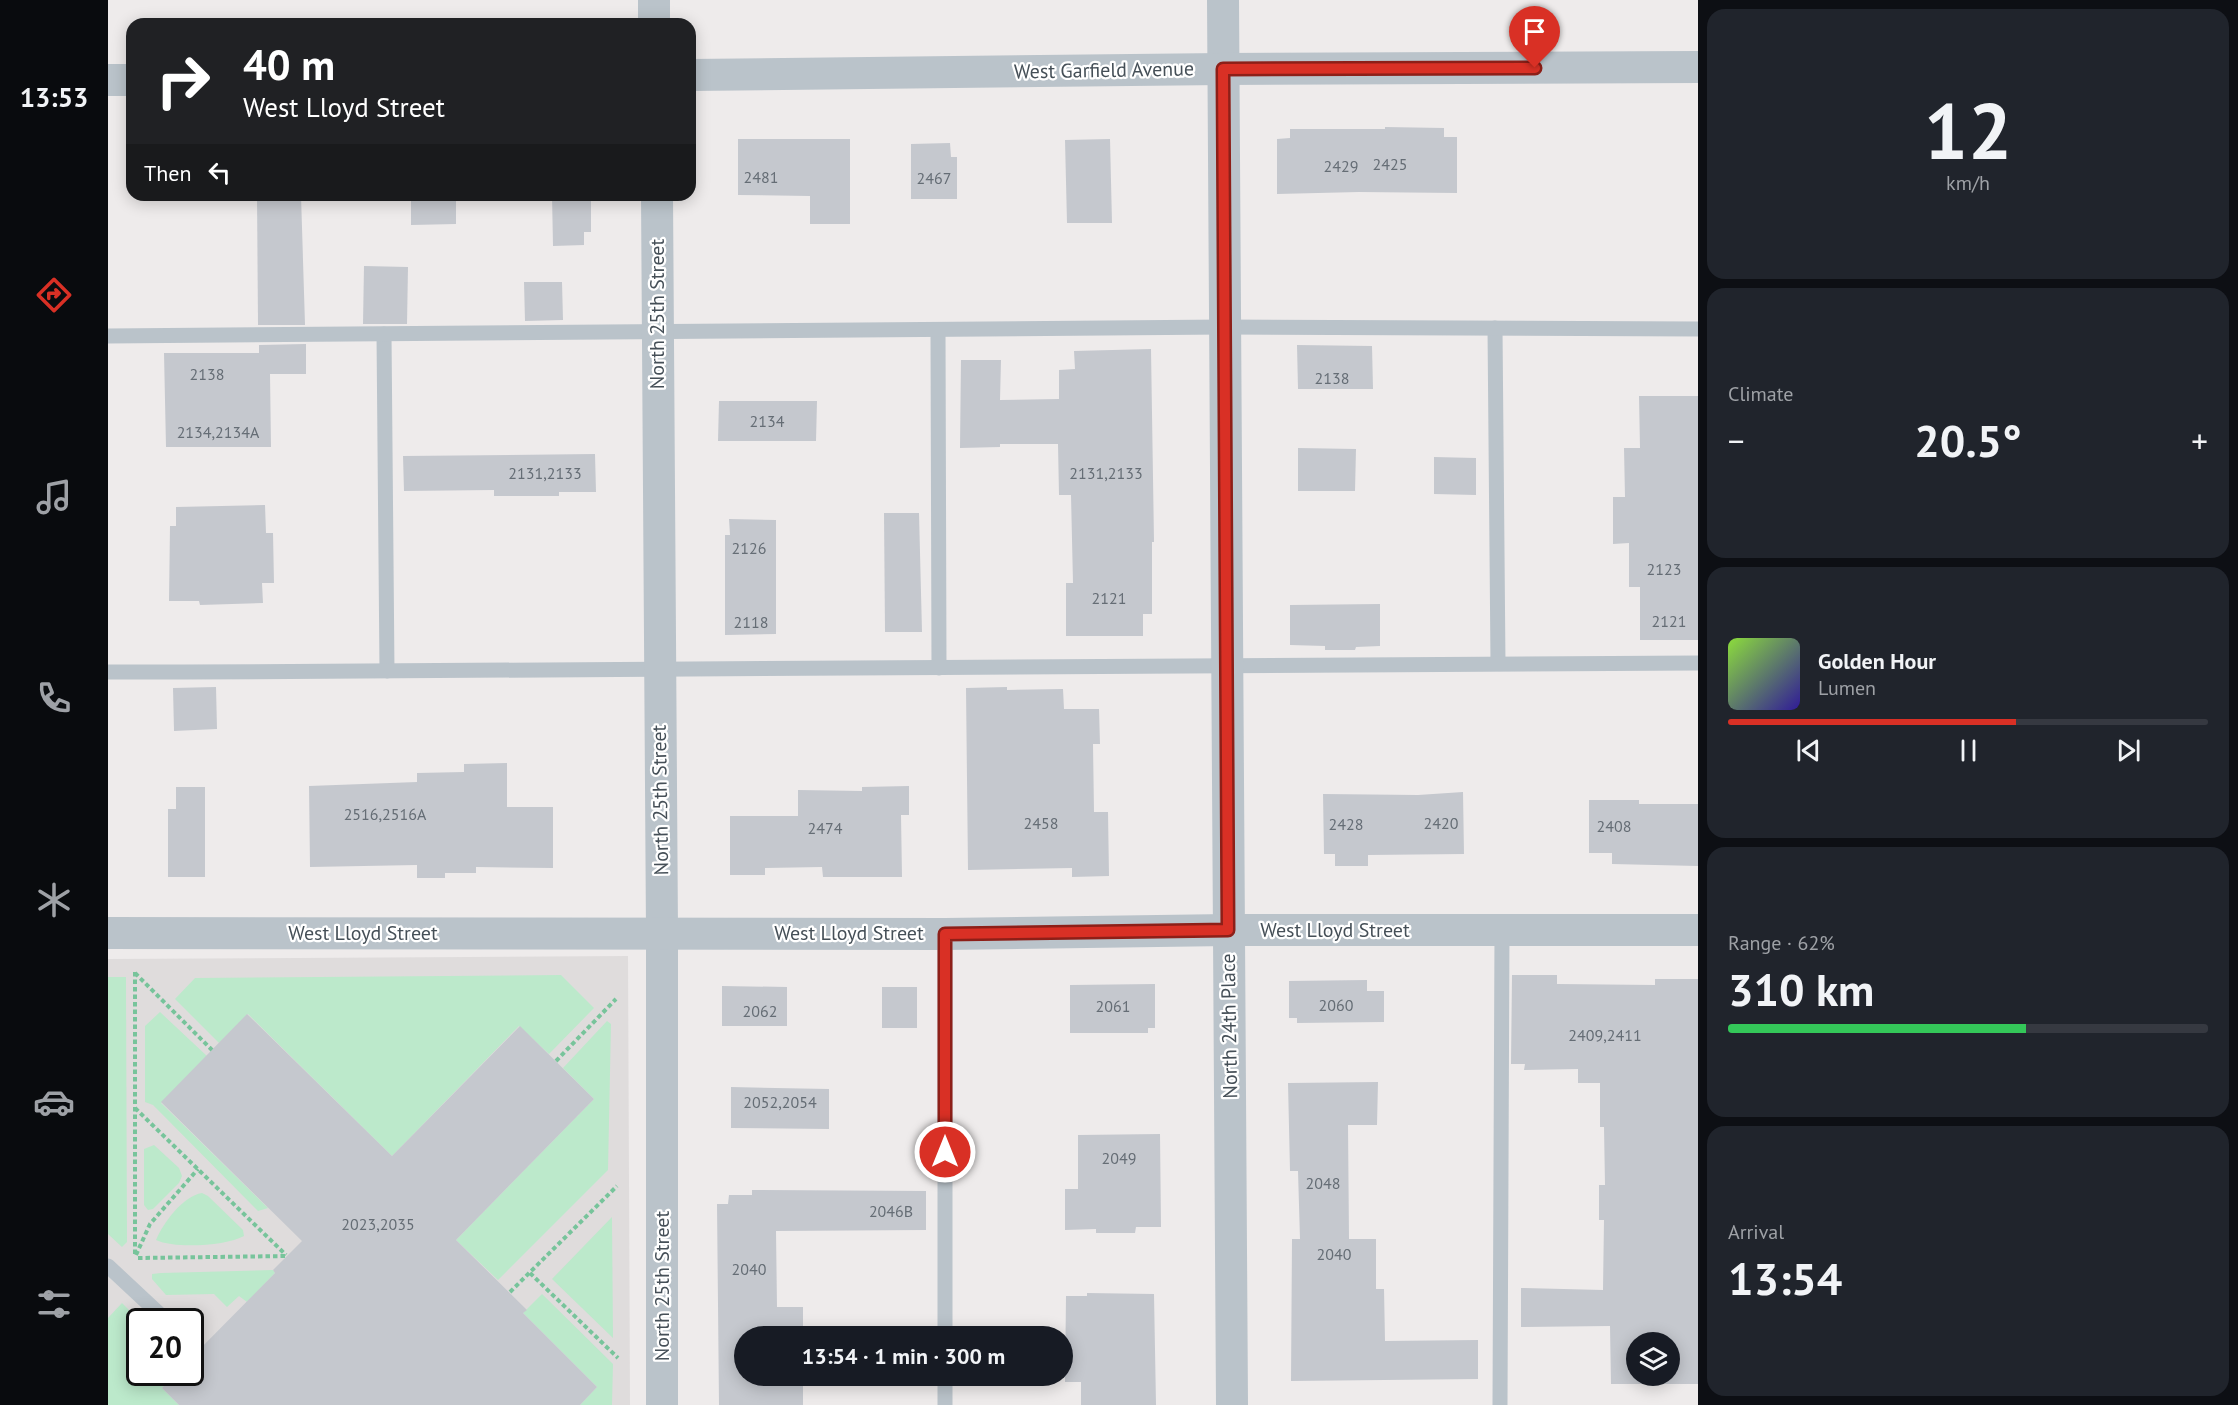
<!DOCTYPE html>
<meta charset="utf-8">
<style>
:root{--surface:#171b24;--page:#20242c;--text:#f1f3f6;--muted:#9ea1a6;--line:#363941;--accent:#d93025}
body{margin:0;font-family:"PT Sans",sans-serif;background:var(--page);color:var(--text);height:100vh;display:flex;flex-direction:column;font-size:22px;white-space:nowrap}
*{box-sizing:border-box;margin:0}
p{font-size:20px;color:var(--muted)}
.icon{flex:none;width:33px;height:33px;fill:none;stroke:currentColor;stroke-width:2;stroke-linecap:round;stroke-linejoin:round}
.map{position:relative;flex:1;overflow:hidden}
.sheet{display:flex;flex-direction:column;gap:9px;padding:9px;background:#0d0f14;width:540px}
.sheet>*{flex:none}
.banner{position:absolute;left:18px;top:18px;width:570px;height:183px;border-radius:18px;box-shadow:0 3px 15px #0003;background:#202124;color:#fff;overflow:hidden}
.controls{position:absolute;left:1518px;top:1332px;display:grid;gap:12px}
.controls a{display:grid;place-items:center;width:54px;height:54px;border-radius:50%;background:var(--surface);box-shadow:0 3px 15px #0003;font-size:30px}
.speed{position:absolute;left:18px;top:1308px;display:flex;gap:12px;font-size:30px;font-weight:700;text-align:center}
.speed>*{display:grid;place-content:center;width:78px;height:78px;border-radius:50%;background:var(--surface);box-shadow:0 3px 15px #0003;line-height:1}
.speed .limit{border:3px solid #111;border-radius:9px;background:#fff;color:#111}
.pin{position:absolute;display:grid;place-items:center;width:51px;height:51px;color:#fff;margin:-62px -26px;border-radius:50% 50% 50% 0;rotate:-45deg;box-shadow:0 0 6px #0007}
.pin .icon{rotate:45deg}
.me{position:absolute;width:66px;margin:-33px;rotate:0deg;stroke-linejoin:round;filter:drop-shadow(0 0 4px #0008)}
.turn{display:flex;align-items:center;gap:21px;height:126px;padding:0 18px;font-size:27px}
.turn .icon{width:78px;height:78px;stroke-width:2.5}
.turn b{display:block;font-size:42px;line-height:51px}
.then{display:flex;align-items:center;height:57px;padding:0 18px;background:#0003;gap:12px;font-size:22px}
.big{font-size:45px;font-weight:800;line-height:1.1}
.sheet .tile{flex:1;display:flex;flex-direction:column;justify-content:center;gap:9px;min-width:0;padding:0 21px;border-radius:18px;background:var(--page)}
.sheet .dial{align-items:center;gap:0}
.dial b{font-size:78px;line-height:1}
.song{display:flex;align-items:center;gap:18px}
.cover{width:72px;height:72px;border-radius:9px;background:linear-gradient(135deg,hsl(90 70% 55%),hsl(250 70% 35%))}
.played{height:6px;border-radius:3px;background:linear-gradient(90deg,var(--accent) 60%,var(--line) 60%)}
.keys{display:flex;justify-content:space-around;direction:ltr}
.heat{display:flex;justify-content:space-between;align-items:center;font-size:33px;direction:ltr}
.charge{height:9px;border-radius:4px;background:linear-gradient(90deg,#34c759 62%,var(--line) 0)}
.trip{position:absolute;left:626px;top:1326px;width:339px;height:60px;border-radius:30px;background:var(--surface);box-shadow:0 3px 15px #0003;font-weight:800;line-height:60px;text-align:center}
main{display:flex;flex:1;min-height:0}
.menu{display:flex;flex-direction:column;width:108px;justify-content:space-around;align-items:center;background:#090b0e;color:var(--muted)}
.menu .icon{width:42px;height:42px}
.menu .current{color:var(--accent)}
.menu b{font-size:27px;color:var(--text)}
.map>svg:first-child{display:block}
.education{fill:#dfdcdc;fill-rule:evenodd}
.green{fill:#bce9cb}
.building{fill:#c5c8ce;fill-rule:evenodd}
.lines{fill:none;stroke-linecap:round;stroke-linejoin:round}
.path{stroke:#77c49b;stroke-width:4;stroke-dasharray:4.5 3;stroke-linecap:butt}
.lane{stroke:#bac3ca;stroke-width:15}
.street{stroke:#bac3ca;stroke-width:32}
.route-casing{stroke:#8d1f18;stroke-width:15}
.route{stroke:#d93025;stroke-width:10}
.labels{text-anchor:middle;stroke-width:4.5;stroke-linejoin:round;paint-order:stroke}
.number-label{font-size:16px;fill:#656d75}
.street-label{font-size:20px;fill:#454f57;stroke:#fff}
</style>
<main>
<nav class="menu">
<b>13:53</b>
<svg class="icon current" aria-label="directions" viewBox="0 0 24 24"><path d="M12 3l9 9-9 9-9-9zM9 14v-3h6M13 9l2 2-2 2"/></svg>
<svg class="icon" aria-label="music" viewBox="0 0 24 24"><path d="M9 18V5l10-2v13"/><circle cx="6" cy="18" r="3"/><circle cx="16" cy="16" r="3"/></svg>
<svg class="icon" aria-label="phone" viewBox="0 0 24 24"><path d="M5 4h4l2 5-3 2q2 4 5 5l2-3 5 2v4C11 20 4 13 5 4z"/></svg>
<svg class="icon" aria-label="climate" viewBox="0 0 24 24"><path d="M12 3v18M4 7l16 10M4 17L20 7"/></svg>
<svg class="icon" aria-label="car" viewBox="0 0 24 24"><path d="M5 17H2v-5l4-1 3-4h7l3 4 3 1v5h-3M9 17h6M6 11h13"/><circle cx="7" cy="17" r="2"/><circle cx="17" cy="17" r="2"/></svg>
<svg class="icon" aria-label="filters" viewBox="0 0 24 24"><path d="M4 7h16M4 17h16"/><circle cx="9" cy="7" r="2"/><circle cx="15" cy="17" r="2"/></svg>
</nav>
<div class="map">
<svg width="1590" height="1405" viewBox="0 0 1590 1405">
<rect width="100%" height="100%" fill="#eeebeb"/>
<path class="education" d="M 520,956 L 522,1405 L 0,1405 L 0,959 ZM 32,1322 L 82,1322 L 82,1372 L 32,1372 Z"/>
<g class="green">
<path d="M 453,975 L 486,1008 L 441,1054 L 411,1026 L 284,1156 L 140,1014 L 111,1043 L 67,999 L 87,978 Z"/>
<path d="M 0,977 L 18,977 L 19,1242 L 14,1247 L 0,1234 Z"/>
<path d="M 52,1012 L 99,1056 L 53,1103 L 160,1208 L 150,1211 L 45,1105 L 37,1102 L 37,1026 Z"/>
<path d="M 499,1021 L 503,1024 L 500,1170 L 390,1280 L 348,1240 L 486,1099 L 455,1068 Z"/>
<path d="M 46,1145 L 71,1168 L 74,1176 L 71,1183 L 45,1209 L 40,1210 L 36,1205 L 36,1149 Z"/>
<path d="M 94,1193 L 100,1196 L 135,1230 L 136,1236 C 118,1246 67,1249 48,1240 C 55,1223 75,1196 94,1193 Z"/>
<path d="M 504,1217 L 505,1338 L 444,1279 Z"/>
<path d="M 165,1270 L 167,1273 L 139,1302 L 131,1296 L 119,1307 L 106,1294 L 58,1295 L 44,1279 L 44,1274 L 53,1273 Z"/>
<path d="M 434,1294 L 505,1364 L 504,1405 L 472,1405 L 489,1387 L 415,1313 Z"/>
<path d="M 14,1303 L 32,1321 L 32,1372 L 69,1373 L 54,1388 L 71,1405 L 0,1405 L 0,1318 Z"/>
</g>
<g class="building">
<path d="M 1277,127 L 1336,128 L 1336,137 L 1349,137 L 1349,193 L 1251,192 L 1169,194 L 1169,139 L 1182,138 L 1182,129 L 1277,129 Z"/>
<path d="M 630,139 L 742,139 L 742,224 L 702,224 L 702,196 L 630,195 Z"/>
<path d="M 1002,139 L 1004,223 L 959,223 L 957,140 Z"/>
<path d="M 842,143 L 843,157 L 849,157 L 849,199 L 803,199 L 803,144 Z"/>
<path d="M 149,195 L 193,195 L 197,325 L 150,325 Z"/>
<path d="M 303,195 L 348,195 L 348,224 L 303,225 Z"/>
<path d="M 444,195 L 483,195 L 483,232 L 476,232 L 476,245 L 445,246 Z"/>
<path d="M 256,266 L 300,267 L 299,324 L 255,324 Z"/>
<path d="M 416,282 L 454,282 L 455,320 L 417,321 Z"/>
<path d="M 198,344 L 198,374 L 162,374 L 163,447 L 58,447 L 56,353 L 151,353 L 151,345 Z"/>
<path d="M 1189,345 L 1264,346 L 1265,389 L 1190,389 Z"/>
<path d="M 1043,349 L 1046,542 L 1044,542 L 1044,614 L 1035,614 L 1035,636 L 958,636 L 958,583 L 965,583 L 963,495 L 951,495 L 950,444 L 892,444 L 892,447 L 852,448 L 853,360 L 893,360 L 892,400 L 951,399 L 951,370 L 967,369 L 966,351 Z"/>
<path d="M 1531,396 L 1590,396 L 1590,640 L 1532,640 L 1532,587 L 1521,587 L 1521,543 L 1505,544 L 1505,497 L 1517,497 L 1516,448 L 1532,448 Z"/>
<path d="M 611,401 L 709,401 L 708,441 L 610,441 Z"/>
<path d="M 1190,448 L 1248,449 L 1247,491 L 1190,491 Z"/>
<path d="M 487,454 L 488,492 L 451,492 L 451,496 L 386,496 L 386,490 L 296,491 L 295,456 Z"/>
<path d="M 1326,457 L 1368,458 L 1368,495 L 1326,494 Z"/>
<path d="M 157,505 L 158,533 L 165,533 L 166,583 L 154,583 L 155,603 L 92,605 L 91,601 L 61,601 L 62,526 L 68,526 L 68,507 Z"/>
<path d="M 776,513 L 811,513 L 814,632 L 777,632 Z"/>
<path d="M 621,519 L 668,520 L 668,634 L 617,635 L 617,535 L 622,535 Z"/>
<path d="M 1272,604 L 1272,646 L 1248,647 L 1247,650 L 1217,650 L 1217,646 L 1182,645 L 1182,605 Z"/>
<path d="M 108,687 L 109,729 L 66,731 L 65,688 Z"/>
<path d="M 899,687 L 899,690 L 955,689 L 956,709 L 991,709 L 992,744 L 985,744 L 986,812 L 1000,812 L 1001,876 L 964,877 L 964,868 L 860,870 L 858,688 Z"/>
<path d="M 399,763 L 399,807 L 445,807 L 445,868 L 368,867 L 368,873 L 337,873 L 337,878 L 309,878 L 309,865 L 202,867 L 201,786 L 309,782 L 309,773 L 356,772 L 356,764 Z"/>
<path d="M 801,786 L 801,815 L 793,815 L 794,877 L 715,877 L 714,867 L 657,868 L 657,875 L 622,875 L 622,816 L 690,816 L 690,790 L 754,791 L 754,787 Z"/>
<path d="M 68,787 L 97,787 L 97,877 L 60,877 L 60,809 L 68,809 Z"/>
<path d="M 1355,792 L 1356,854 L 1260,855 L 1260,866 L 1227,866 L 1227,854 L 1216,854 L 1215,794 L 1310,795 Z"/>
<path d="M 1481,800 L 1531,800 L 1531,804 L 1590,804 L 1590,866 L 1504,864 L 1504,853 L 1481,853 Z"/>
<path d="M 1404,975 L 1449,975 L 1449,984 L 1547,985 L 1547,979 L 1590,979 L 1590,1384 L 1503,1384 L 1502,1326 L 1413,1327 L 1413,1288 L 1495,1290 L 1496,1220 L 1491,1220 L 1491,1185 L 1497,1185 L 1496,1127 L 1492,1127 L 1492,1083 L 1470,1083 L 1470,1069 L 1416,1070 L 1417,1064 L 1403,1064 ZM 1528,1342 L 1562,1342 L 1562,1376 L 1528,1376 Z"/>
<path d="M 1259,980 L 1259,991 L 1276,991 L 1276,1022 L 1189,1023 L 1189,1018 L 1181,1018 L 1181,981 Z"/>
<path d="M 1047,984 L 1047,1028 L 1040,1028 L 1040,1033 L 962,1033 L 962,985 Z"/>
<path d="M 614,986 L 679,987 L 679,1026 L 614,1026 Z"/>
<rect x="774" y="987" width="35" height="41"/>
<path d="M 139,1014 L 284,1156 L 412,1026 L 486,1099 L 348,1240 L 419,1310 L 415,1313 L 489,1387 L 472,1405 L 71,1405 L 54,1388 L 69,1372 L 82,1372 L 82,1359 L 167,1273 L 165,1270 L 194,1241 L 53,1102 Z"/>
<path d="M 1270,1082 L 1269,1125 L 1240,1125 L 1241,1239 L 1268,1239 L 1268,1289 L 1276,1289 L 1277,1341 L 1370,1340 L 1370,1379 L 1183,1381 L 1184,1239 L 1192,1239 L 1190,1171 L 1182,1171 L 1180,1083 Z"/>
<path d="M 623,1087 L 721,1089 L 721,1129 L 623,1128 Z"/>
<path d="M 1052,1134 L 1053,1227 L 1028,1227 L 1027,1233 L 988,1233 L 988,1229 L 957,1230 L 957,1189 L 970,1189 L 970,1135 Z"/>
<path d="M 644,1190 L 818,1191 L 818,1230 L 668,1231 L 669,1307 L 695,1307 L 695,1336 L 636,1336 L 636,1376 L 695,1376 L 695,1405 L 611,1405 L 609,1204 L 620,1204 L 621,1195 L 644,1195 Z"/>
<path d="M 979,1293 L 1046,1294 L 1048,1405 L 973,1405 L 973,1382 L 957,1382 L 958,1296 L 979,1296 Z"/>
</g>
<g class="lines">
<g class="path">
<path d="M 27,972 L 27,1254"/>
<path d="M 27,973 L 104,1050"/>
<path d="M 448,1061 L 508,999"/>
<path d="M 27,1108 L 178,1255"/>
<path d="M 28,1255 L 42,1224 L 90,1169"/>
<path d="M 30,1258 L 179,1256"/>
<path d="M 422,1273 L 510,1358"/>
<path d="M 402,1292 L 509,1186"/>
</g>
<g class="lane">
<path d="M 1387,328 L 1390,663"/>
<path d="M 830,330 L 831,668"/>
<path d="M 276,334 L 279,671"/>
<path d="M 0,336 L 1117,327 L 1590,329"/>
<path d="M 0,672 C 530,673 1060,663 1590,663"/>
<path d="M 0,1266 L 60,1322"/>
<path d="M 837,1336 L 837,934"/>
<path d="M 837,1405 L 837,1376"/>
<path d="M 1392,1405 L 1394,930"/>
</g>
<g class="street">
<path d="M 1115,0 L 1124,1405"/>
<path d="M 546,24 L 546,0"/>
<path d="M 582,75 L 1115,69 L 1590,67"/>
<path d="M 0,80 L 24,80"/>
<path d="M 549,195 L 554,933 L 554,1405"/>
<path d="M 0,933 L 837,934 L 1120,930 L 1590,930"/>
</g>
</g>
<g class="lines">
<g class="route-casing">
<path id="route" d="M 837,1152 L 837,934 L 1120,930 L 1115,69 L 1427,68"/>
</g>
<use href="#route" class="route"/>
</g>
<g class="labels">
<g class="number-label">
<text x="1282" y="170">2425</text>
<text x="1233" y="172">2429</text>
<text x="653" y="183">2481</text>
<text x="826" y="184">2467</text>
<text x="99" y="380">2138</text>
<text x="1224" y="384">2138</text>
<text x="659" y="427">2134</text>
<text x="110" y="438">2134,2134A</text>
<text x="437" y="479">2131,2133</text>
<text x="998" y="479">2131,2133</text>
<text x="641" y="554">2126</text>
<text x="1556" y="575">2123</text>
<text x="1001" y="604">2121</text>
<text x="1561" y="627">2121</text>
<text x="643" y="628">2118</text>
<text x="277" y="820">2516,2516A</text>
<text x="933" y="829">2458</text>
<text x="1333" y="829">2420</text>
<text x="1238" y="830">2428</text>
<text x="1506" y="832">2408</text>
<text x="717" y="834">2474</text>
<text x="1228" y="1011">2060</text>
<text x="1005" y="1012">2061</text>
<text x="652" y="1017">2062</text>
<text x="1497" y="1041">2409,2411</text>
<text x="672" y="1108">2052,2054</text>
<text x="1011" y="1164">2049</text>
<text x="1215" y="1189">2048</text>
<text x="783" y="1217">2046B</text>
<text x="270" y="1230">2023,2035</text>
<text x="1226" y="1260">2040</text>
<text x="641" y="1275">2040</text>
</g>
<g class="street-label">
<text transform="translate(996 70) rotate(-1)" y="7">West Garfield Avenue</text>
<text transform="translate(549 314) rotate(-90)" y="7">North 25th Street</text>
<text transform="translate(552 800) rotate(-91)" y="7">North 25th Street</text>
<text x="1227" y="937">West Lloyd Street</text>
<text x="255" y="940">West Lloyd Street</text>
<text x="741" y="940">West Lloyd Street</text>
<text transform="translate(1121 1026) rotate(-91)" y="7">North 24th Place</text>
<text transform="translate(554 1286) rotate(-90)" y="7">North 25th Street</text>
</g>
</g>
</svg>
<div class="controls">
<a><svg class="icon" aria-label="layers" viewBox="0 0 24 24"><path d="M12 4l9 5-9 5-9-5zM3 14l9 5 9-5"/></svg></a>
</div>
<div class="speed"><div class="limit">20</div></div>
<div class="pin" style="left:1427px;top:68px;background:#d93025"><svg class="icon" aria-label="arrive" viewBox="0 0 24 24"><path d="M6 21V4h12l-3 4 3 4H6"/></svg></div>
<svg class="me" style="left:837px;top:1152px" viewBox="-20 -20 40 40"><circle r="17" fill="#d93025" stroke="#fff" stroke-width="3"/><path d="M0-11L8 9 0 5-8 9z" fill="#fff"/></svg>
<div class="trip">13:54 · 1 min · 300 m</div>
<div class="banner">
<div class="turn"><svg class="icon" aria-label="right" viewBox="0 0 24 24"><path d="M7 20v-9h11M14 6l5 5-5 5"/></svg><div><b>40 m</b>West Lloyd Street</div></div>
<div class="then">Then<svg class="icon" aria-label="left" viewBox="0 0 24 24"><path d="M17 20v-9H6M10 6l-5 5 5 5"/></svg></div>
</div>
</div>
<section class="sheet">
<div class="tile dial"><b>12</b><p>km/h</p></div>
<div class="tile"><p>Climate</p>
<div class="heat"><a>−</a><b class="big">20.5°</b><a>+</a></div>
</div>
<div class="tile">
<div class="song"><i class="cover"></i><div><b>Golden Hour</b><p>Lumen</p></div></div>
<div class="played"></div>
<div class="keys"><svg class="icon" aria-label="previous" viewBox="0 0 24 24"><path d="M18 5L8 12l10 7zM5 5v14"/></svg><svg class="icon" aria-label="pause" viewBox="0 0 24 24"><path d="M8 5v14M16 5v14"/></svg><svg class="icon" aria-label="next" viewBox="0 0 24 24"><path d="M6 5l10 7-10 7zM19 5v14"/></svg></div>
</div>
<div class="tile"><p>Range · 62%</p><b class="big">310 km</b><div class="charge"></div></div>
<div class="tile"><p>Arrival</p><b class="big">13:54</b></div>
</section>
</main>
